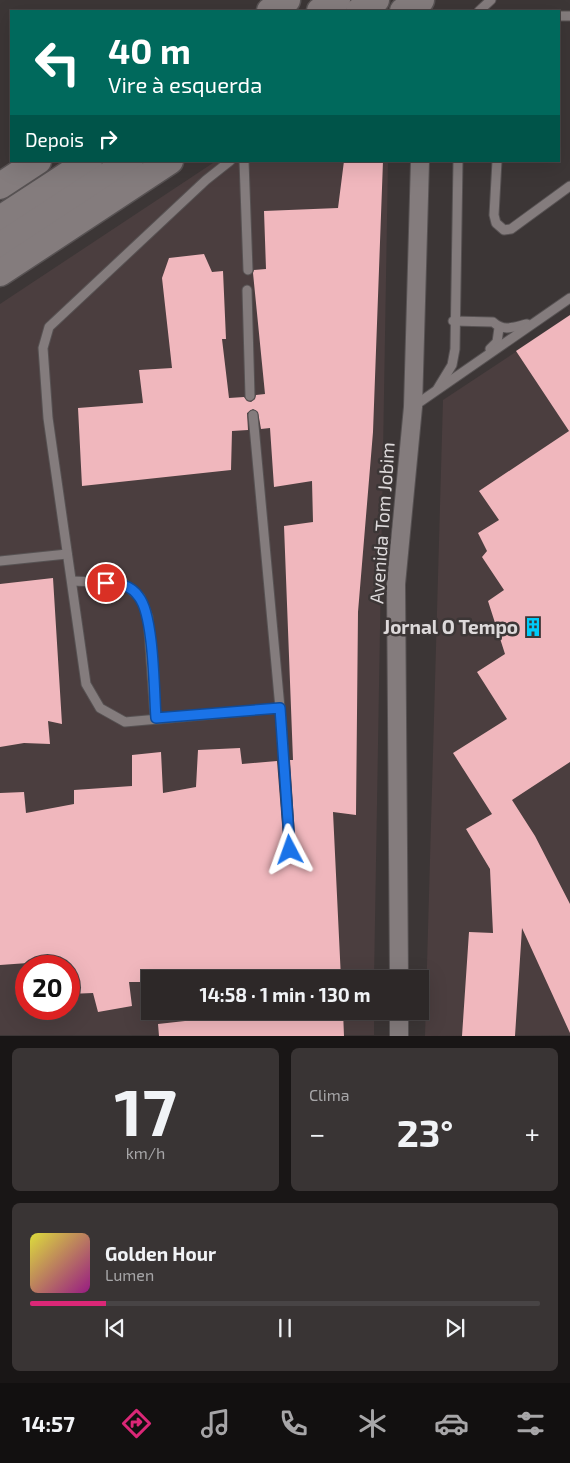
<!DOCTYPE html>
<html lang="pt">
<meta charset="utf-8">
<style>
:root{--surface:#2d2828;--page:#393434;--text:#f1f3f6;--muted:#a7a6a8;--line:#484445;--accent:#db2777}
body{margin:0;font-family:"Exo 2",sans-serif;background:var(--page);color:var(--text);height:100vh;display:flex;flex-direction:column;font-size:19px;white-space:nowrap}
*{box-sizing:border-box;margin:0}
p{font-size:16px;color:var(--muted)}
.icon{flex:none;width:28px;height:28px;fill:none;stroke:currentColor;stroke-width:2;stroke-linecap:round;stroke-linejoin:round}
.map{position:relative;height:1036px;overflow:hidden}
.sheet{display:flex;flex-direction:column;gap:12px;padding:12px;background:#191616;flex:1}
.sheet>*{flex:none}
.guide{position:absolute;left:10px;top:10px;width:550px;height:152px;border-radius:0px;box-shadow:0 5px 20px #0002,0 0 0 1px var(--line);background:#00695c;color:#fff;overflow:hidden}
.speed{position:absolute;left:15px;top:955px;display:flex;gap:10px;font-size:25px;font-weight:700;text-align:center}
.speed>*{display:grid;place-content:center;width:65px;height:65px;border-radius:50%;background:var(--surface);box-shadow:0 5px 20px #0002,0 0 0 1px var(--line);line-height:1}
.speed .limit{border:8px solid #d22;background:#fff;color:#111}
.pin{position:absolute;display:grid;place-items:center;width:42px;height:42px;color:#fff;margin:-21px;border:2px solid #fff;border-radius:50%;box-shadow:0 1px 5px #0007}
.me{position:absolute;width:55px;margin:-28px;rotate:356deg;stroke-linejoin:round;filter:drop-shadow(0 0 4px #0008)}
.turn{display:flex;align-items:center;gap:18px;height:105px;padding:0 15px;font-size:22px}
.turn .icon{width:65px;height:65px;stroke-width:2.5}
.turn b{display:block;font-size:35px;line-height:42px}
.then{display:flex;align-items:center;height:48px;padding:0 15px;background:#0003;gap:10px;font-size:19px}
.big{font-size:38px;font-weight:700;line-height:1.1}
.sheet .card{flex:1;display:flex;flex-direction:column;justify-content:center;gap:8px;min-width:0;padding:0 18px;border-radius:8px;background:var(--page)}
.sheet .dial{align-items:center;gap:0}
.dial b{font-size:65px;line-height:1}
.song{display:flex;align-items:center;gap:15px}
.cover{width:60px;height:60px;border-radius:8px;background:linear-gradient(135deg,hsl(60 70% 55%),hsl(310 70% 35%))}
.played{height:5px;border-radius:2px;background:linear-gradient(90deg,var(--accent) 15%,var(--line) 15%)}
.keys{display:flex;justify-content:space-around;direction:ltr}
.heat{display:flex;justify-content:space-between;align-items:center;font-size:28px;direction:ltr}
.sheet .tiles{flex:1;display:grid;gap:12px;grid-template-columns:1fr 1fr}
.card:last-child{grid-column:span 2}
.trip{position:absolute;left:141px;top:970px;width:288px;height:50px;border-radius:0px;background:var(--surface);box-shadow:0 5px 20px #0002,0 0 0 1px var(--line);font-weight:700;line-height:50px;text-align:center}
.tab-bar{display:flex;height:80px;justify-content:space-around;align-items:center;background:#121010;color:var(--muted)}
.tab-bar .icon{width:35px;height:35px}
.tab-bar .on{color:var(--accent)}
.tab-bar b{font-size:22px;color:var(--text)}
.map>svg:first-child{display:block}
.built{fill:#4b3e3f;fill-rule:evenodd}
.building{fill:#f0b7bd}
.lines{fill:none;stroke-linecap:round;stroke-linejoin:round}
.lane-casing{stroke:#575253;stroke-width:11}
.street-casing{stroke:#575253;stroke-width:20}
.secondary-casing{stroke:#575253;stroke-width:29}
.lane{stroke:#847c7d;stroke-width:9}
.street{stroke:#847c7d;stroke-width:18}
.secondary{stroke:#847c7d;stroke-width:26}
.route-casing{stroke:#114b97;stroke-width:12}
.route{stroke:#1a73e8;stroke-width:9}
.labels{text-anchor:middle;stroke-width:5;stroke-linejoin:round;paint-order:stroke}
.street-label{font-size:19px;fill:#ddd9da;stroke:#3c3636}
.poi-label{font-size:19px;font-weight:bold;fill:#ddd9da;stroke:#3c3636;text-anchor:end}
</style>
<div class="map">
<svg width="570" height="1036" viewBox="0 0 570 1036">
<rect width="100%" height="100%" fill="#3c3636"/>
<g class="built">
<path d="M 216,161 L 388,161 L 374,979 L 150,979 L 150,1011 L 374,1011 L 374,1035 L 0,1035 L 0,304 ZM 26,966 L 69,966 L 69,1009 L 26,1009 Z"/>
<path d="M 570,316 L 570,1035 L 425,1036 L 443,400 Z"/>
</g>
<g class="building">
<path d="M 344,161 L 383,161 L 373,432 L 358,612 L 356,815 L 333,812 L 341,979 L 150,979 L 150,982 L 129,982 L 132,1006 L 98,1012 L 93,993 L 69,994 L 69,966 L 43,966 L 42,962 L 0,965 L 0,793 L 24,792 L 26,813 L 74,804 L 74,790 L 132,786 L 132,755 L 161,752 L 163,793 L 196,787 L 198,750 L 240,748 L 242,764 L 277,761 L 284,850 L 288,856 L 294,855 L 296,850 L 290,760 L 293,760 L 284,526 L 313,522 L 312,481 L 274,487 L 270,428 L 261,429 L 258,412 L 253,409 L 247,413 L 248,430 L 232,431 L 231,470 L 82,486 L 78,408 L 143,403 L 139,370 L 172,368 L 162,278 L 169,258 L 204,254 L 212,272 L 223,271 L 226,339 L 222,339 L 229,398 L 244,397 L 247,401 L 251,402 L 255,399 L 256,395 L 265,394 L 253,273 L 254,270 L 266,269 L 264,211 L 338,208 Z"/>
<path d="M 570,315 L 570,762 L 512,800 L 535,836 L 570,904 L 570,1033 L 522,928 L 515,1036 L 462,1036 L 469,932 L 493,933 L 490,869 L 466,829 L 492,814 L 453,753 L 507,719 L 477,672 L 505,654 L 488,601 L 504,590 L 482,557 L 487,551 L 478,533 L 499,520 L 479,491 L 569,431 L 516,351 Z"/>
<path d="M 53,578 L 62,724 L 48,721 L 50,744 L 24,743 L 0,747 L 0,584 Z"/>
<path d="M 213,1011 L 343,1011 L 344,1036 L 159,1036 L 158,1024 L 212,1018 Z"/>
</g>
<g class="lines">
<g class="lane-casing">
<g id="lane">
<path d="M 479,11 L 491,0"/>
<path d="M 559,16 L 570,16"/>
<path d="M 230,161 L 206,180 L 49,327 L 43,348 L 48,418 L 86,684 L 100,708 L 125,722 L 280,708"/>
<path d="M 244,161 L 248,270"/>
<path d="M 497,161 L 494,215 L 496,223 L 504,230 L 511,229 L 570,186"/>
<path d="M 247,290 L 250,396"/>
<path d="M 453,321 L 493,322 C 504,332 514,327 527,324"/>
<path d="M 490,349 L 497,342 L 499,328"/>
<path d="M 438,388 L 452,365 L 455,349 L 458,161"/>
<path d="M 414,406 L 570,298"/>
<path d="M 253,415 L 280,708 L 290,850"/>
<path d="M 0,561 L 67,554"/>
<path d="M 72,581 L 123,583 L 140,597 L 148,617 L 155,718"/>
</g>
</g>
<g class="street-casing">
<g id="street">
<path d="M 399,979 L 396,584 L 413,407 L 420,161"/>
<path d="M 399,1011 L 399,1036"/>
</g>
</g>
<g class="secondary-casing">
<g id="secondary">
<path d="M 270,11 L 287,0"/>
<path d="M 320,11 L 337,0"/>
<path d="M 359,11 L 376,0"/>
<path d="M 403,11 L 421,0"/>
<path d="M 0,186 L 38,161"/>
<path d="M 0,219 L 89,161"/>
<path d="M 0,246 L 130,161"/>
<path d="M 0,273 L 170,161"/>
</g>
</g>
<use href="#lane" class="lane"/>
<use href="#street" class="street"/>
<use href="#secondary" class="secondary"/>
</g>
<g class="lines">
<g class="route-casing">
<path id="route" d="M 106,583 C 119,583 131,585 139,597 C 154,616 154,691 156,718 L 280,708 L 290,850"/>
</g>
<use href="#route" class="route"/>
</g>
<defs>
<g id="building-bare" transform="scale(1.5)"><path d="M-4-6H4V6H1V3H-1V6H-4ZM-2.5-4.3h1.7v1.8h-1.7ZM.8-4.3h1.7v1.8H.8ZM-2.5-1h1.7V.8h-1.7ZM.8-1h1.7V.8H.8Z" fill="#00cbf9" stroke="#3c3636" stroke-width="2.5" paint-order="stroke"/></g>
</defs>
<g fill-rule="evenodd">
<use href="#building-bare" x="533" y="627"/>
</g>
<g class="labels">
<g class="street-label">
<text transform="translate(382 523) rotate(-86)" y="7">Avenida Tom Jobim</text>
</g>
<g class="poi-label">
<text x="518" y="634">Jornal O Tempo</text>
</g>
</g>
</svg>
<div class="speed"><div class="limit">20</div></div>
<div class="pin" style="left:106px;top:583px;background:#d93025"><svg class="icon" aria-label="arrive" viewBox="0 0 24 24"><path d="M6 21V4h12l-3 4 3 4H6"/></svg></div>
<svg class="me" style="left:290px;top:850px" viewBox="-20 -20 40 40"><path d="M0-17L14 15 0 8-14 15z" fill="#1a73e8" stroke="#fff" stroke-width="4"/></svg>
<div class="trip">14:58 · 1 min · 130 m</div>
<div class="guide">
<div class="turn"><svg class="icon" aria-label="left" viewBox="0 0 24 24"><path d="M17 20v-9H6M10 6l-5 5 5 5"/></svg><div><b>40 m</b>Vire à esquerda</div></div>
<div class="then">Depois<svg class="icon" aria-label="right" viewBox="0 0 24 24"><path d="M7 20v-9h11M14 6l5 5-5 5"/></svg></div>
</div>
</div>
<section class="sheet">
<div class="tiles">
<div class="card dial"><b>17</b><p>km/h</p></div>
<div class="card"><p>Clima</p>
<div class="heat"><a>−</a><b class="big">23°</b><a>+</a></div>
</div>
<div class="card">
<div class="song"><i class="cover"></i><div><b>Golden Hour</b><p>Lumen</p></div></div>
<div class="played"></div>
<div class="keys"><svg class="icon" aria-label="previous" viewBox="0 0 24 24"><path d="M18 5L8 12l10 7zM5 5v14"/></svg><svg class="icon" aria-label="pause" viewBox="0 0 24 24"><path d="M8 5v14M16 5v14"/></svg><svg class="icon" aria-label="next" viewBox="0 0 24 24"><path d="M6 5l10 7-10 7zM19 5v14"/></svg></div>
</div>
</div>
</section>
<nav class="tab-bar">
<b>14:57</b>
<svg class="icon on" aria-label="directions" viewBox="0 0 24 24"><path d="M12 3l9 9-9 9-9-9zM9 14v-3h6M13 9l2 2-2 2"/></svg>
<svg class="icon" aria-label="music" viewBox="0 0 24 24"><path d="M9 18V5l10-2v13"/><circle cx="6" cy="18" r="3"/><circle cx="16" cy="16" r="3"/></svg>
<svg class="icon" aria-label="phone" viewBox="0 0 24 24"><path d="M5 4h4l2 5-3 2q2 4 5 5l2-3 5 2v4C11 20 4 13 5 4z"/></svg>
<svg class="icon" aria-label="climate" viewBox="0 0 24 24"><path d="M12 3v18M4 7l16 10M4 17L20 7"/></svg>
<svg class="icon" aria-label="car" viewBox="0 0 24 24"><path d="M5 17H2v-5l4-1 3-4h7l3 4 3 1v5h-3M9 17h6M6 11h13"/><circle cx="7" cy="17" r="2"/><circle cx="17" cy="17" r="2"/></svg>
<svg class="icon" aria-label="filters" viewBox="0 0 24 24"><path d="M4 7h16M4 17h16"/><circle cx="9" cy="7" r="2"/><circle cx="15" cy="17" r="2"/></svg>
</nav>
